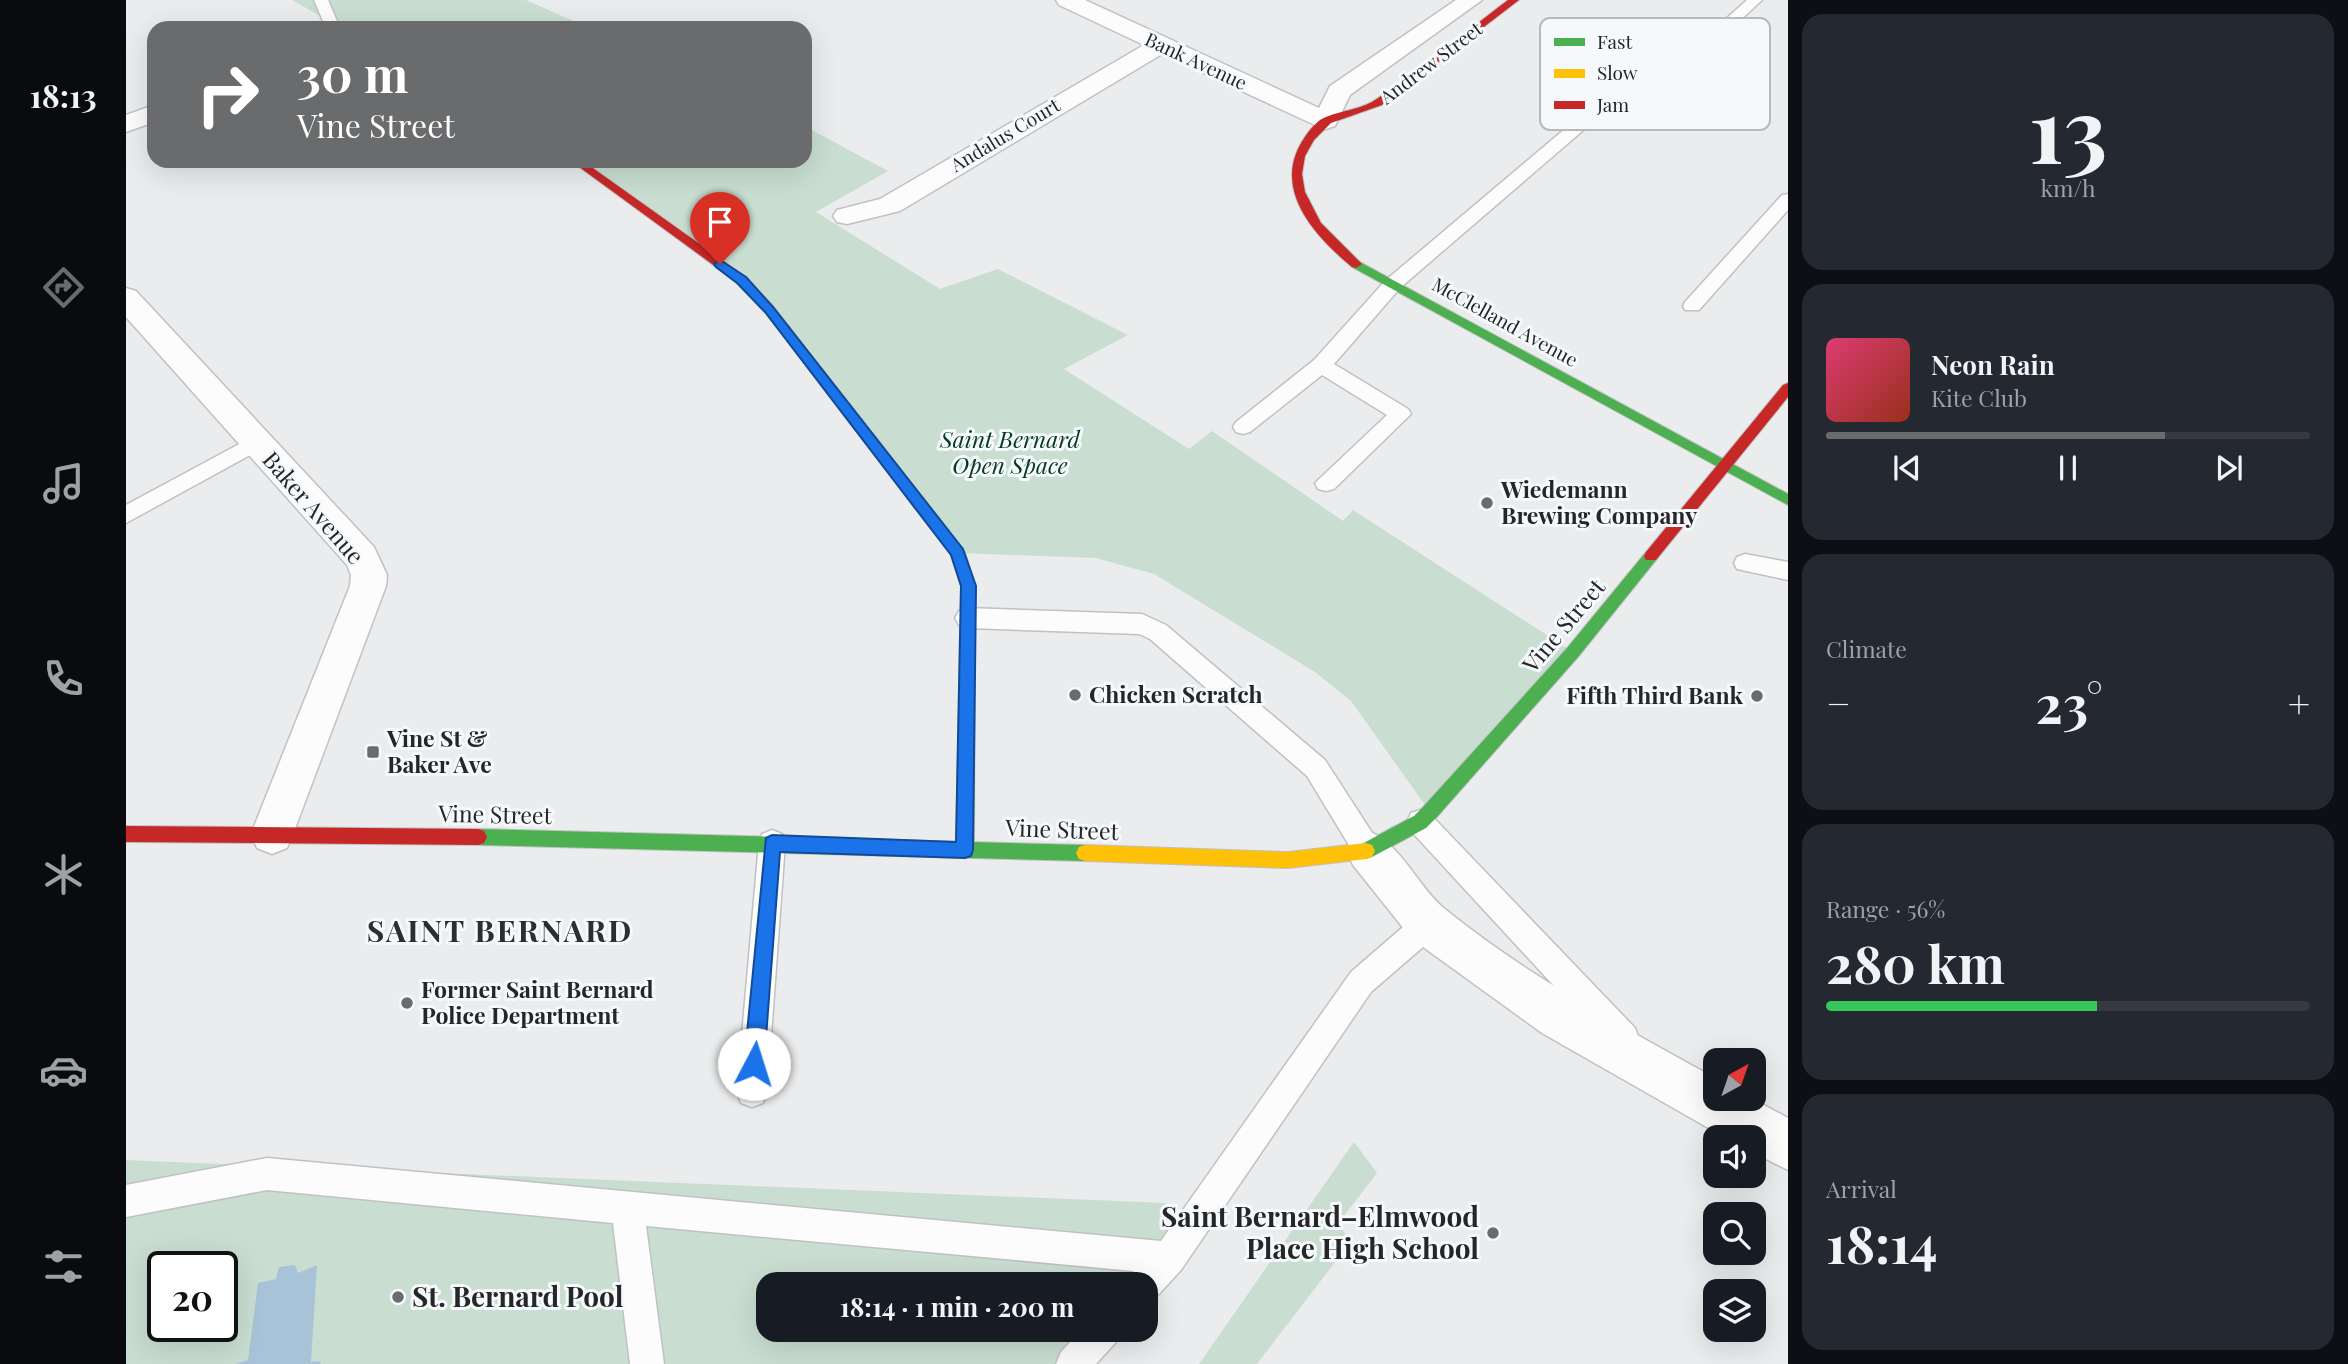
<!DOCTYPE html>
<meta charset="utf-8">
<style>
:root{--surface:#171b24;--page:#242831;--text:#f1f3f6;--muted:#9ea1a6;--line:#363941;--accent:#6a6b6c}
body{margin:0;font-family:"Playfair Display",serif;background:var(--page);color:var(--text);height:100vh;display:flex;flex-direction:column;font-size:26px;white-space:nowrap}
*{box-sizing:border-box;margin:0}
p{font-size:23px;color:var(--muted)}
.icon{flex:none;width:38px;height:38px;fill:none;stroke:currentColor;stroke-width:2;stroke-linecap:round;stroke-linejoin:round}
.map{position:relative;flex:1;overflow:hidden}
.drawer{display:flex;flex-direction:column;gap:14px;padding:14px;background:#0d0f14;width:560px}
.drawer>*{flex:none}
.guide{position:absolute;left:21px;top:21px;width:665px;height:147px;border-radius:21px;box-shadow:0 7px 28px #0002;background:#6a6b6c;color:#fff;overflow:hidden}
.needle{width:46px;rotate:40deg}
.buttons{position:absolute;left:1577px;top:1048px;display:grid;gap:14px}
.buttons a{display:grid;place-items:center;width:63px;height:63px;border-radius:14px;background:var(--surface);box-shadow:0 7px 28px #0002;font-size:35px}
.speed{position:absolute;left:21px;top:1251px;display:flex;gap:14px;font-size:35px;font-weight:700;text-align:center}
.speed>*{display:grid;place-content:center;width:91px;height:91px;border-radius:50%;background:var(--surface);box-shadow:0 7px 28px #0002;line-height:1}
.speed .limit{border:4px solid #111;border-radius:10px;background:#fff;color:#111}
.pin{position:absolute;display:grid;place-items:center;width:60px;height:60px;color:#fff;margin:-72px -30px;border-radius:50% 50% 50% 0;rotate:-45deg;box-shadow:0 0 7px #0007}
.pin .icon{rotate:45deg}
.me{position:absolute;width:77px;margin:-38px;rotate:5deg;stroke-linejoin:round;filter:drop-shadow(0 0 5px #0008)}
.turn{display:flex;align-items:center;gap:24px;height:147px;padding:0 35px;font-size:32px}
.turn .icon{width:91px;height:91px;stroke-width:2.5}
.turn b{display:block;font-size:49px;line-height:60px}
.big{font-size:52px;font-weight:700;line-height:1.1}
.drawer .card{flex:1;display:flex;flex-direction:column;justify-content:center;gap:10px;min-width:0;padding:0 24px;border-radius:21px;background:var(--page)}
.drawer .dial{align-items:center;gap:0}
.dial b{font-size:91px;line-height:1}
.song{display:flex;align-items:center;gap:21px}
.cover{width:84px;height:84px;border-radius:10px;background:linear-gradient(135deg,hsl(340 70% 55%),hsl(10 70% 35%))}
.played{height:7px;border-radius:4px;background:linear-gradient(90deg,var(--accent) 70%,var(--line) 70%)}
.keys{display:flex;justify-content:space-around;direction:ltr}
.heat{display:flex;justify-content:space-between;align-items:center;font-size:38px;direction:ltr}
.charge{height:10px;border-radius:5px;background:linear-gradient(90deg,#34c759 56%,var(--line) 0)}
.trip{position:absolute;left:630px;top:1272px;width:402px;height:70px;border-radius:21px;background:var(--surface);box-shadow:0 7px 28px #0002;font-weight:700;line-height:70px;text-align:center}
main{display:flex;flex:1;min-height:0}
.tabs{display:flex;flex-direction:column;width:126px;justify-content:space-around;align-items:center;background:#090b0e;color:var(--muted)}
.tabs .icon{width:49px;height:49px}
.tabs .selected{color:var(--accent)}
.tabs b{font-size:32px;color:var(--text)}
.map>svg:first-child{display:block}
.green{fill:#c9ded1;fill-rule:evenodd}
.water{fill:#a8c3d8}
.lines{fill:none;stroke-linecap:round;stroke-linejoin:round}
.lane-casing{stroke:#c0c1c2;stroke-width:3}
.street-casing{stroke:#c0c1c2;stroke-width:3}
.fast-casing{stroke:#c0c1c2;stroke-width:2}
.slow-casing{stroke:#c0c1c2;stroke-width:2}
.jam-casing{stroke:#c0c1c2;stroke-width:2}
.lane{fill:#fcfcfc;fill-rule:evenodd}
.street{fill:#fcfcfc;fill-rule:evenodd}
.fast{fill:#4caf50;fill-rule:evenodd}
.slow{fill:#ffc107;fill-rule:evenodd}
.jam{fill:#c62828;fill-rule:evenodd}
.route{fill:#1a73e8;stroke:#114b97;stroke-width:2}
.poi-dot{fill:#6a6b6c;stroke:#f6f9fc;stroke-width:2.5}
.labels{text-anchor:middle;stroke-width:6;stroke-linejoin:round;paint-order:stroke}
.far-street-label{font-size:19px;fill:#252627;stroke:#f6f9fc}
.park-label{font-size:23px;font-style:italic;fill:#053a1f;stroke:#f6f9fc}
.poi-label{font-size:23px;font-weight:bold;fill:#252627;stroke:#f6f9fc;text-anchor:start}
.street-label{font-size:23px;fill:#252627;stroke:#f6f9fc}
.near-poi-label{font-size:28px;font-weight:bold;fill:#252627;stroke:#f6f9fc;text-anchor:end}
.district-label{font-size:30px;font-weight:bold;letter-spacing:2px;fill:#2c2e30;stroke:#f6f9fc}
.key{fill:#f6f9fc;stroke:#b7babc;stroke-width:2}
.key-label{font-size:19px;fill:#252627}
</style>
<main>
<nav class="tabs">
<b>18:13</b>
<svg class="icon selected" aria-label="directions" viewBox="0 0 24 24"><path d="M12 3l9 9-9 9-9-9zM9 14v-3h6M13 9l2 2-2 2"/></svg>
<svg class="icon" aria-label="music" viewBox="0 0 24 24"><path d="M9 18V5l10-2v13"/><circle cx="6" cy="18" r="3"/><circle cx="16" cy="16" r="3"/></svg>
<svg class="icon" aria-label="phone" viewBox="0 0 24 24"><path d="M5 4h4l2 5-3 2q2 4 5 5l2-3 5 2v4C11 20 4 13 5 4z"/></svg>
<svg class="icon" aria-label="climate" viewBox="0 0 24 24"><path d="M12 3v18M4 7l16 10M4 17L20 7"/></svg>
<svg class="icon" aria-label="car" viewBox="0 0 24 24"><path d="M5 17H2v-5l4-1 3-4h7l3 4 3 1v5h-3M9 17h6M6 11h13"/><circle cx="7" cy="17" r="2"/><circle cx="17" cy="17" r="2"/></svg>
<svg class="icon" aria-label="filters" viewBox="0 0 24 24"><path d="M4 7h16M4 17h16"/><circle cx="9" cy="7" r="2"/><circle cx="15" cy="17" r="2"/></svg>
</nav>
<div class="map">
<svg width="1662" height="1364" viewBox="0 0 1662 1364">
<rect width="100%" height="100%" fill="#eaeced"/>
<g class="green">
<path d="M 166,0 L 400,0 L 463,28 L 203,28 L 203,21 Z"/>
<path d="M 682,128 L 762,171 L 690,212 L 814,289 L 872,269 L 1002,335 L 938,369 L 1063,449 L 1086,431 L 1217,521 L 1227,510 L 1447,652 L 1304,812 L 1225,701 L 1189,672 L 1028,574 L 970,558 L 832,553 L 643,309 L 450,161 L 679,161 L 679,130 Z"/>
<path d="M 1228,1142 L 1251,1173 L 1211,1225 L 1226,1240 L 1131,1364 L 1073,1364 Z"/>
<path d="M 0,1160 L 1040,1203 L 1043,1258 L 1019,1284 L 642,1284 L 642,1330 L 978,1330 L 948,1364 L 0,1364 ZM 37,1267 L 96,1267 L 96,1326 L 37,1326 Z"/>
</g>
<path class="water" d="M 169,1265 L 172,1273 L 191,1265 L 185,1362 L 193,1361 L 195,1364 L 110,1364 L 122,1360 L 132,1283 L 150,1279 L 153,1267 Z"/>
<g class="lines">
<g class="lane-casing">
<g id="lane">
<path d="M 188,0 L 202,0 L 211,21 L 210,28 L 196,28 L 197,21 Z"/>
<path d="M 1621,0 L 1636,0 L 1544,86 L 1491,101 L 1274,288 L 1208,364 L 1282,409 L 1285,414 L 1208,489 L 1200,491 L 1192,489 L 1189,483 L 1261,415 L 1196,375 L 1124,432 L 1117,434 L 1110,432 L 1107,427 L 1110,422 L 1188,360 L 1260,280 L 1479,95 L 1532,80 Z"/>
<path d="M 1662,194 L 1662,210 L 1573,310 L 1559,310 L 1557,306 L 1559,302 L 1656,195 Z"/>
<path d="M 130,435 L 137,438 L 140,443 L 137,448 L 0,523 L 0,505 Z"/>
<path d="M 1619,554 L 1662,562 L 1662,580 L 1611,569 L 1608,563 L 1611,557 Z"/>
<path d="M 841,608 L 1016,614 L 1040,625 L 1199,760 L 1252,842 L 1256,851 L 1252,860 L 1242,864 L 1232,860 L 1181,776 L 1024,639 L 1013,634 L 841,628 L 833,625 L 829,618 L 833,611 Z"/>
<path d="M 1294,810 L 1303,813 L 1509,1028 L 1513,1039 L 1509,1050 L 1498,1054 L 1487,1050 L 1285,831 L 1281,822 L 1285,813 Z"/>
<path d="M 646,830 L 656,834 L 659,843 L 641,1092 L 637,1103 L 626,1107 L 615,1103 L 611,1092 L 633,843 L 636,834 Z"/>
<path d="M 1302,910 L 1312,914 L 1316,924 L 1312,934 L 1245,992 L 1055,1270 L 1031,1296 L 1020,1300 L 1020,1284 L 1002,1284 L 1008,1271 L 520,1226 L 538,1364 L 504,1364 L 487,1223 L 141,1190 L 0,1217 L 0,1185 L 141,1158 L 1035,1241 L 1225,972 L 1292,914 Z"/>
<path d="M 955,1330 L 995,1330 L 990,1342 L 970,1364 L 930,1364 L 935,1352 Z"/>
</g>
</g>
<g class="street-casing">
<g id="street">
<path d="M 930,0 L 959,0 L 1193,108 L 1204,86 L 1330,0 L 1356,0 L 1224,95 L 1209,126 L 1200,129 L 1191,126 L 1036,54 L 774,211 L 721,224 L 711,222 L 707,216 L 711,210 L 754,199 L 1018,45 L 933,5 Z"/>
<path d="M 28,105 L 28,122 L 0,132 L 0,115 Z"/>
<path d="M 0,288 L 10,291 L 248,547 L 261,575 L 260,586 L 167,834 L 161,848 L 146,854 L 131,848 L 125,834 L 224,586 L 225,575 L 221,565 L 0,317 Z"/>
<path d="M 1242,831 C 1277,845 1291,887 1320,910 C 1403,977 1496,1027 1589,1078 L 1589,1099 L 1627,1099 L 1662,1118 L 1662,1170 L 1628,1153 L 1628,1138 L 1600,1138 L 1416,1033 L 1286,939 L 1227,865 L 1221,851 L 1227,837 Z"/>
</g>
</g>
<g class="fast-casing">
<g id="fast">
<path d="M 1230,260 L 1662,494 L 1662,505 L 1226,267 L 1224,264 Z"/>
<path d="M 1525,550 L 1532,556 L 1530,560 L 1452,657 L 1310,818 L 1300,828 L 1246,857 L 1240,859 L 1234,857 L 1231,851 L 1234,845 L 1288,816 L 1298,806 L 1442,647 L 1520,552 Z"/>
<path d="M 352,829 L 959,845 L 965,847 L 968,853 L 965,859 L 959,861 L 352,845 L 346,843 L 343,837 L 346,831 Z"/>
</g>
</g>
<g class="slow-casing">
<g id="slow">
<path d="M 811,520 L 816,522 L 839,553 L 849,586 L 848,850 L 845,856 L 839,858 L 833,856 L 830,850 L 835,586 L 825,555 L 804,526 Z"/>
<path d="M 1240,843 L 1246,845 L 1249,851 L 1246,857 L 1240,859 L 1162,868 L 959,861 L 953,859 L 950,853 L 953,847 L 959,845 L 1162,852 Z"/>
</g>
</g>
<g class="jam-casing">
<g id="jam">
<path d="M 1382,0 L 1393,0 L 1256,105 L 1205,123 L 1188,140 L 1179,156 L 1176,174 L 1179,192 L 1195,223 L 1236,264 L 1230,268 L 1226,267 C 1191,238 1148,193 1174,145 C 1179,136 1186,126 1194,120 C 1211,110 1233,111 1249,100 C 1296,70 1338,33 1382,0 Z"/>
<path d="M 445,161 L 457,161 L 620,277 L 647,306 L 816,522 L 818,526 L 816,530 L 806,530 L 639,312 L 612,283 Z"/>
<path d="M 1662,383 L 1662,397 L 1530,560 L 1520,560 L 1518,556 L 1520,552 L 1657,385 Z"/>
<path d="M 0,826 L 352,829 L 358,831 L 361,837 L 358,843 L 352,845 L 0,842 Z"/>
</g>
</g>
<use href="#lane" class="lane"/>
<use href="#street" class="street"/>
<use href="#fast" class="fast"/>
<use href="#slow" class="slow"/>
<use href="#jam" class="jam"/>
</g>
<path class="route" d="M 594,260 L 620,277 L 647,307 L 837,549 L 850,586 L 847,850 L 845,856 L 839,858 L 654,852 L 638,1064 L 635,1071 L 628,1074 L 621,1071 L 618,1064 L 640,838 L 646,835 L 830,842 L 835,586 L 825,555 L 639,312 L 611,283 L 590,267 L 588,264 Z"/>
<g class="poi-dot">
<circle cx="1361" cy="503" r="7"/>
<circle cx="949" cy="695" r="7"/>
<circle cx="1631" cy="696" r="7"/>
<rect x="240" y="745" width="14" height="14" rx="3.5"/>
<circle cx="281" cy="1003" r="7"/>
<circle cx="1367" cy="1233" r="7"/>
<circle cx="272" cy="1297" r="7"/>
</g>
<g class="labels">
<g class="far-street-label">
<text transform="translate(1070 61) rotate(25)" y="7">Bank Avenue</text>
<text transform="translate(1305 63) rotate(-37)" y="7">Andrew Street</text>
<text transform="translate(879 135) rotate(-31)" y="7">Andalus Court</text>
<text transform="translate(1379 322) rotate(29)" y="7">McClelland Avenue</text>
</g>
<g class="park-label">
<text x="884" y="448">Saint Bernard<tspan x="884" dy="26">Open Space</tspan></text>
</g>
<g class="poi-label">
<text x="1375" y="498">Wiedemann<tspan x="1375" dy="26">Brewing Company</tspan></text>
<text x="963" y="703">Chicken Scratch</text>
<text x="1617" y="704" text-anchor="end">Fifth Third Bank</text>
<text x="261" y="747">Vine St &amp;<tspan x="261" dy="26">Baker Ave</tspan></text>
<text x="295" y="998">Former Saint Bernard<tspan x="295" dy="26">Police Department</tspan></text>
</g>
<g class="street-label">
<text transform="translate(187 508) rotate(49)" y="8">Baker Avenue</text>
<text transform="translate(1438 626) rotate(-50)" y="8">Vine Street</text>
<text transform="translate(369 815) rotate(1)" y="8">Vine Street</text>
<text transform="translate(936 830) rotate(2)" y="8">Vine Street</text>
</g>
<g class="near-poi-label">
<text x="1353" y="1227">Saint Bernard–Elmwood<tspan x="1353" dy="32">Place High School</tspan></text>
<text x="286" y="1307" text-anchor="start">St. Bernard Pool</text>
</g>
<g class="district-label">
<text x="374" y="942">SAINT BERNARD</text>
</g>
</g>
<rect x="1414" y="18" width="230" height="112" rx="10" class="key"/>
<rect x="1428" y="38" width="31" height="8" fill="#4caf50"/>
<rect x="1428" y="69" width="31" height="9" fill="#ffc107"/>
<rect x="1428" y="101" width="31" height="8" fill="#c62828"/>
<g class="key-label">
<text x="1471" y="49">Fast</text>
<text x="1471" y="80">Slow</text>
<text x="1471" y="112">Jam</text>
</g>
</svg>
<div class="buttons">
<a><svg class="needle" viewBox="-14 -14 28 28"><path d="M0-13l5 13h-10z" fill="#e53935"/><path d="M0 13l5-13h-10z" fill="#9ea1a6"/></svg></a>
<a><svg class="icon" aria-label="sound" viewBox="0 0 24 24"><path d="M4 9h4l5-4v14l-5-4H4zM17 9q2 3 0 6"/></svg></a>
<a><svg class="icon" aria-label="search" viewBox="0 0 24 24"><circle cx="10" cy="10" r="6"/><path d="M15 15l6 6"/></svg></a>
<a><svg class="icon" aria-label="layers" viewBox="0 0 24 24"><path d="M12 4l9 5-9 5-9-5zM3 14l9 5 9-5"/></svg></a>
</div>
<div class="speed"><div class="limit">20</div></div>
<div class="pin" style="left:594px;top:264px;background:#d93025"><svg class="icon" aria-label="arrive" viewBox="0 0 24 24"><path d="M6 21V4h12l-3 4 3 4H6"/></svg></div>
<svg class="me" style="left:628px;top:1064px" viewBox="-20 -20 40 40"><circle r="19" fill="#fff"/><path d="M0-13L10 11 0 6-10 11z" fill="#1a73e8"/></svg>
<div class="trip">18:14 · 1 min · 200 m</div>
<div class="guide">
<div class="turn"><svg class="icon" aria-label="right" viewBox="0 0 24 24"><path d="M7 20v-9h11M14 6l5 5-5 5"/></svg><div><b>30 m</b>Vine Street</div></div>
</div>
</div>
<section class="drawer">
<div class="card dial"><b>13</b><p>km/h</p></div>
<div class="card">
<div class="song"><i class="cover"></i><div><b>Neon Rain</b><p>Kite Club</p></div></div>
<div class="played"></div>
<div class="keys"><svg class="icon" aria-label="previous" viewBox="0 0 24 24"><path d="M18 5L8 12l10 7zM5 5v14"/></svg><svg class="icon" aria-label="pause" viewBox="0 0 24 24"><path d="M8 5v14M16 5v14"/></svg><svg class="icon" aria-label="next" viewBox="0 0 24 24"><path d="M6 5l10 7-10 7zM19 5v14"/></svg></div>
</div>
<div class="card"><p>Climate</p>
<div class="heat"><a>−</a><b class="big">23°</b><a>+</a></div>
</div>
<div class="card"><p>Range · 56%</p><b class="big">280 km</b><div class="charge"></div></div>
<div class="card"><p>Arrival</p><b class="big">18:14</b></div>
</section>
</main>
